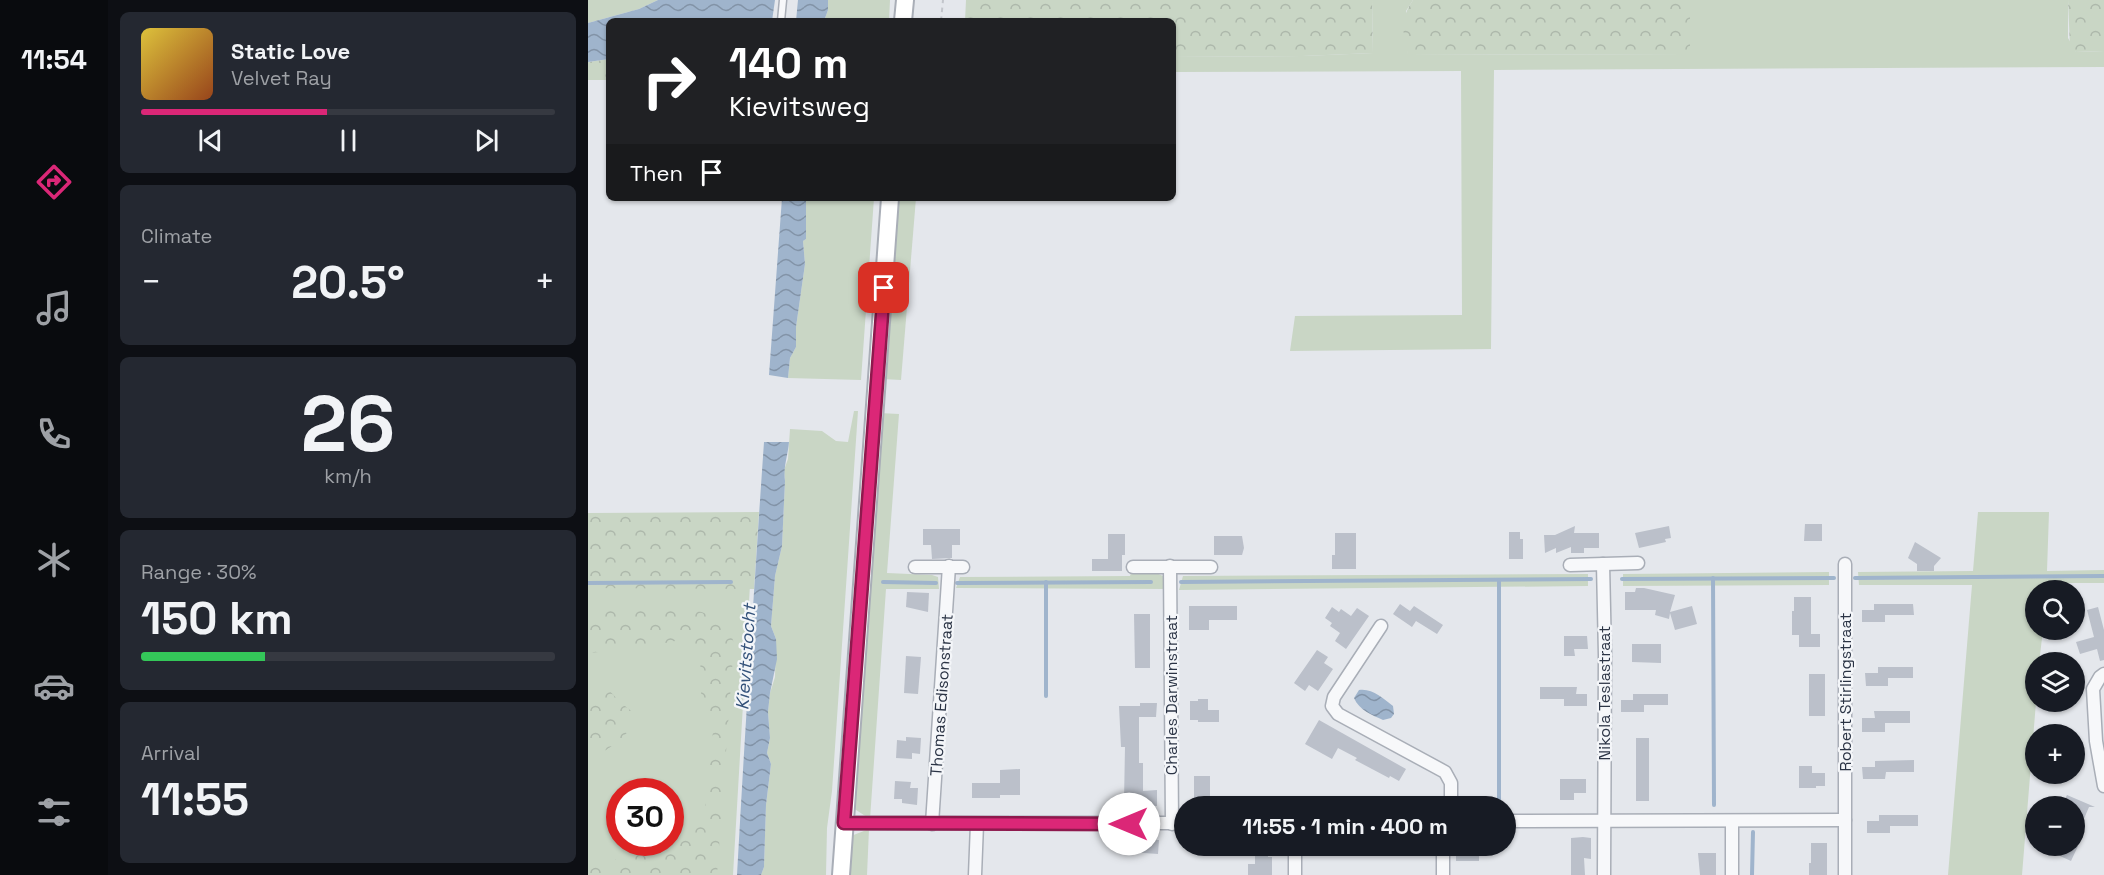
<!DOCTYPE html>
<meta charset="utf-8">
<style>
:root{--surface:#171b24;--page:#242831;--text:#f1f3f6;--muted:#9ea1a6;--line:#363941;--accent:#db2777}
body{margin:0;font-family:"Space Grotesk",sans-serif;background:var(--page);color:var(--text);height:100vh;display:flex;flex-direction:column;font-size:22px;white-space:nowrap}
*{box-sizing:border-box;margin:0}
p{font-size:20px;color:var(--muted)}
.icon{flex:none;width:33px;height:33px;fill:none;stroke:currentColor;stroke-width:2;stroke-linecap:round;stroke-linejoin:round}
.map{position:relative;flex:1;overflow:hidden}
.side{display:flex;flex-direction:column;gap:12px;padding:12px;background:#0d0f14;width:480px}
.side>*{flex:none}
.hud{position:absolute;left:18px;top:18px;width:570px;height:183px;border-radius:9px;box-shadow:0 2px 4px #0004;background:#202124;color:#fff;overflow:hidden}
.tools{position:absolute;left:1437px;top:580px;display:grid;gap:12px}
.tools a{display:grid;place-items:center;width:60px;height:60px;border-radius:50%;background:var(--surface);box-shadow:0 2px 4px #0004;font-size:30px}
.speed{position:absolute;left:18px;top:778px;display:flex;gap:12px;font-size:30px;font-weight:700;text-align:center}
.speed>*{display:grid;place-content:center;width:78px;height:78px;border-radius:50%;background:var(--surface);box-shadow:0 2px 4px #0004;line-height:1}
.speed .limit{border:9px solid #d22;background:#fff;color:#111}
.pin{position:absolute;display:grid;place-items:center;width:51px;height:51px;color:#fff;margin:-26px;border-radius:12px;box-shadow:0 3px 9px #0006}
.me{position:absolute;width:66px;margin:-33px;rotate:270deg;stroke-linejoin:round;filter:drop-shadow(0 0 4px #0008)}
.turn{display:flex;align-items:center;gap:21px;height:126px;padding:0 24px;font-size:27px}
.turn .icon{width:78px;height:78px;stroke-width:2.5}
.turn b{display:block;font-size:42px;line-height:51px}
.then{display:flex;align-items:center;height:57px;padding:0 24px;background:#0003;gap:12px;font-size:22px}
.big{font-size:45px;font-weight:800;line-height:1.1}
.side .tile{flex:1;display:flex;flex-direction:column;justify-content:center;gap:9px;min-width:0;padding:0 21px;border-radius:9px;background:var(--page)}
.side .dial{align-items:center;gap:0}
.dial b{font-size:78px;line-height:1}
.song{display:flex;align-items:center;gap:18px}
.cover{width:72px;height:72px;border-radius:9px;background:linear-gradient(135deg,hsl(50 70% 55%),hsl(20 70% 35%))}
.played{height:6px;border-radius:3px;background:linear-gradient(90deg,var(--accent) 45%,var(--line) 45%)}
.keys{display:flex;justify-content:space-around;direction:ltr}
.heat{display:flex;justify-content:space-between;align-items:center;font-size:33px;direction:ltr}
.charge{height:9px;border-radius:4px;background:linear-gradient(90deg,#34c759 30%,var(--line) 0)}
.trip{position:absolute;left:586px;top:796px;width:342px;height:60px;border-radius:30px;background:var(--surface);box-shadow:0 2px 4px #0004;font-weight:800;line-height:60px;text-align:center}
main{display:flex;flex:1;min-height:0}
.dock{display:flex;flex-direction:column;width:108px;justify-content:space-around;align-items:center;background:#090b0e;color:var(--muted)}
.dock .icon{width:42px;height:42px}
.dock .active{color:var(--accent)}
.dock b{font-size:27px;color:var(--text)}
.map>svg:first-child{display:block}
.green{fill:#c9d6c5;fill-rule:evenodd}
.forest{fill:url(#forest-crowns)}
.water{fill:url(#water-waves)}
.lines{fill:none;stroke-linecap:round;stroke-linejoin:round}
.stream{stroke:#9fb4cc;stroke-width:4}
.building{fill:#bbc0ca}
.lane-casing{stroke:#a9aeb7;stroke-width:9}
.street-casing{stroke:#a9aeb7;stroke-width:15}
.secondary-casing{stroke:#a9aeb7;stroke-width:20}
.path{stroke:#c2c5cb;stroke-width:2;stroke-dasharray:4.5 4.5;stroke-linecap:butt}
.lane{stroke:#f7f8fa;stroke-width:6}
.street{stroke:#f7f8fa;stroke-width:12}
.secondary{stroke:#fff;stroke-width:16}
.route-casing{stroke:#8e194d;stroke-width:15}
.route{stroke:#db2777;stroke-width:10}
.labels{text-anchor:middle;stroke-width:4.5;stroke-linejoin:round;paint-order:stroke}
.street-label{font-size:16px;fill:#2b3445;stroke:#f4f6f9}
.water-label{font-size:18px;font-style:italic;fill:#34527a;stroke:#f4f6f9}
</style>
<main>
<nav class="dock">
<b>11:54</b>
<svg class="icon active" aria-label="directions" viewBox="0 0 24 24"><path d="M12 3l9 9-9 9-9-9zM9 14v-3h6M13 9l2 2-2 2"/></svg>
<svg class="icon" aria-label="music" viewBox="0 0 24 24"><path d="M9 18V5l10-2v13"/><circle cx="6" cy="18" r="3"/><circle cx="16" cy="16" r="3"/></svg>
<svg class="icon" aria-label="phone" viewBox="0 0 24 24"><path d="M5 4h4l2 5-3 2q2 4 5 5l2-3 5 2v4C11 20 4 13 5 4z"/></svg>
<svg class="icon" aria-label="climate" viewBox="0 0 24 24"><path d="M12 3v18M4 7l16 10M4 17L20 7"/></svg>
<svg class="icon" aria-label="car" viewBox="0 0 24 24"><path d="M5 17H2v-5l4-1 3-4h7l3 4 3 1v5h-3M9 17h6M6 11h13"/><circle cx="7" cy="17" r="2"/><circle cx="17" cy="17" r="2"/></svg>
<svg class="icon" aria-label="filters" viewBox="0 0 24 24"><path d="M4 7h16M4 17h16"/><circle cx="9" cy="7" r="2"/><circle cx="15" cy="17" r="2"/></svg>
</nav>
<section class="side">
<div class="tile">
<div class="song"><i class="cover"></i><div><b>Static Love</b><p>Velvet Ray</p></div></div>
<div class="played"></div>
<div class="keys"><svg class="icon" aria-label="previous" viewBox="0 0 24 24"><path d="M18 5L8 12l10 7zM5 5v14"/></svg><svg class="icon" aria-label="pause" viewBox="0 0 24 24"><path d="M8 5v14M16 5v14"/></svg><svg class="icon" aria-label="next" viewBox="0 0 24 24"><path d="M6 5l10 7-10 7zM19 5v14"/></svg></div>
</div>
<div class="tile"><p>Climate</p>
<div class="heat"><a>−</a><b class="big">20.5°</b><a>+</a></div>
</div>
<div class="tile dial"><b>26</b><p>km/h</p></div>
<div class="tile"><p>Range · 30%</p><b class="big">150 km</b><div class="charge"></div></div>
<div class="tile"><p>Arrival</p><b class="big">11:55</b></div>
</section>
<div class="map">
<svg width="1516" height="875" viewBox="0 0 1516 875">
<defs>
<pattern id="forest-crowns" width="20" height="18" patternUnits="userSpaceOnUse" patternTransform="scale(1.5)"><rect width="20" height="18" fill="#c9d6c5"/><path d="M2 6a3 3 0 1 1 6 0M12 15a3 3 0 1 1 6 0" fill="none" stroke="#adb8ab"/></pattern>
<pattern id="water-waves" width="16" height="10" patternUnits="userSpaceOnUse" patternTransform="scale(1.5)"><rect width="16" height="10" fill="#9fb4cc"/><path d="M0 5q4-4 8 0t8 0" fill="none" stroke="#8293a7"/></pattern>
</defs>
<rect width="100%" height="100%" fill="#e4e7ec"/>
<g class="green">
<path d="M 0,0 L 70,0 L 51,9 L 0,23 Z"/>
<path d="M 240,0 L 302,0 L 301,21 L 236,21 L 240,10 Z"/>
<path d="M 784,0 L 825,0 L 818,11 L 820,54 L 1100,55 L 1102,0 L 1480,0 L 1480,38 L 1488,52 L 1516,51 L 1516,67 L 906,70 L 903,349 L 702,351 L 707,316 L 874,315 L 873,71 L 585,72 L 585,57 L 715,56 L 785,53 Z"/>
<path d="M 218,198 L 286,198 L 273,380 L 200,378 L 202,358 L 208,347 L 208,327 L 217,264 L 215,241 L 218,239 Z"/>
<path d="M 308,198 L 328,198 L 313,380 L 294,379 Z"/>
<path d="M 266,411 L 270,411 L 244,791 L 239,828 L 238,875 L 173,875 L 176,867 L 178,805 L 183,764 L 179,753 L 182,738 L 180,712 L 182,693 L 187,677 L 188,639 L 183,626 L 187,576 L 194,546 L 197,481 L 196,470 L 200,459 L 202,429 L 234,431 L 248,441 L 260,442 Z"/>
<path d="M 291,413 L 311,414 L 299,573 L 344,575 L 350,577 L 351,589 L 298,589 L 282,819 L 265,808 Z"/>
<path d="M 1390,512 L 1461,512 L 1459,571 L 1516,570 L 1516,583 L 1460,583 L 1459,591 L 1448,591 L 1448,630 L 1455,630 L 1451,663 L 1448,663 L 1448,702 L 1434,875 L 1360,875 L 1384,585 L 1271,585 L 1270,572 L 1385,571 Z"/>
<path d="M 0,534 L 165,534 L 145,875 L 0,875 ZM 32,792 L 82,792 L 82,843 L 32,843 Z"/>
<path d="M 566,572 L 575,576 L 577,589 L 368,588 L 372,577 L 542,576 L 543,573 Z"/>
<path d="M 1241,572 L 1241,585 L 1035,586 L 1035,574 Z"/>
<path d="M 1000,574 L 1000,586 L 591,590 L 595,576 Z"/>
<path d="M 281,829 L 279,875 L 261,875 L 263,836 Z"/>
</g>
<g class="forest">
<path d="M 378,0 L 784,0 L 785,53 L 715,56 L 585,57 L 585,21 L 377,21 Z"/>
<path d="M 825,0 L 1102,0 L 1102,51 L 1100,55 L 820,54 C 814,33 812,19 825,0 Z"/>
<path d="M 1480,0 L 1516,0 L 1516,51 L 1488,52 L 1482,48 Z"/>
<path d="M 21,59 L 21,80 L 0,80 L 0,62 Z"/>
<path d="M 171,512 L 166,589 L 0,588 L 0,513 Z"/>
<path d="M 0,609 L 105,610 C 129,616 138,618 146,643 L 129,875 L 0,875 L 0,870 L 27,860 L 34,853 L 63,857 C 80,847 112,823 118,803 C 121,793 120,781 121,770 C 122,753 124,737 127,720 L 115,709 L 111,675 L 115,650 L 92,640 L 53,648 L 0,653 Z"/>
<path d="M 4,685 C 27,690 21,693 37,706 C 41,710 45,711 48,716 C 43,737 18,750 0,761 L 0,686 Z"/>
</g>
<g class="water">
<path d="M 70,0 L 187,0 L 184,21 L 21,21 L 21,59 L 0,62 L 0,23 L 51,9 Z"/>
<path d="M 210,0 L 240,0 L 240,10 L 236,21 L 208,21 Z"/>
<path d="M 194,198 L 218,198 L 218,239 L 215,241 L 217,264 L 208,327 L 208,347 L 202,358 L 200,378 L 181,375 Z"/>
<path d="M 176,442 L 201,442 C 200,455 195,467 197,481 L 194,546 L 187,576 L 183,626 L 188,639 L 189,659 L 182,693 L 180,712 L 182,738 L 179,753 L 183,764 L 178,805 L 176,867 L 173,875 L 149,875 C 157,731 166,586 176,442 Z"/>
<path d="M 771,690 C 784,688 795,698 805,706 L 806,714 L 803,718 L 795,720 C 784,715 771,710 766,698 Z"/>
</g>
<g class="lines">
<g class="stream">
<path d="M 1125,578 L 1126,805"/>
<path d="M 1267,578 L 1516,576"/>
<path d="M 1034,579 L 1246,578"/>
<path d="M 295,582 L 348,583"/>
<path d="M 593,582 L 1003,579"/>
<path d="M 0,583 L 143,582"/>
<path d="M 369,583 L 563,582"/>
<path d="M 458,696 L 458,582"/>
<path d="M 911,806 L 911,580"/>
<path d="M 1164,875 L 1165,832"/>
</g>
</g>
<g class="building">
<path d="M 1217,524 L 1234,524 L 1234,541 L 1216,541 Z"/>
<path d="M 987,526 L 986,533 L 1011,533 L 1011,548 L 996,548 L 996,553 L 983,553 L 983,547 L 968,553 L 968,548 L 957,553 L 956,535 L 967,535 Z"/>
<path d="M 1081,526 L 1083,538 L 1077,539 L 1078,542 L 1051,548 L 1047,533 Z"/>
<path d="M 335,529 L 372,529 L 372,545 L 364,545 L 364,558 L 344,559 L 343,545 L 335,545 Z"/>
<path d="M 921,532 L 932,532 L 932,539 L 935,539 L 935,559 L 921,559 Z"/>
<path d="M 747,533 L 768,533 L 768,569 L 744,569 L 744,555 L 747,555 Z"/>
<path d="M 520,534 L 537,534 L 537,555 L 534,555 L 534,571 L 504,571 L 504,559 L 520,559 Z"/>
<path d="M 626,536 L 654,536 L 656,548 L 654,555 L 626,555 Z"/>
<path d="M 1327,542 L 1353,558 L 1346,566 L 1346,571 L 1329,571 L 1329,564 L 1320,558 Z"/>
<path d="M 1048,588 L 1056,588 L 1087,595 L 1082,612 L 1104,606 L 1109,624 L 1087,630 L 1082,613 L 1081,619 L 1067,615 L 1068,610 L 1037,610 L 1037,592 L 1047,592 Z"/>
<path d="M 319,592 L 341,593 L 340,612 L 318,607 Z"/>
<path d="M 1206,597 L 1223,597 L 1223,634 L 1232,634 L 1232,647 L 1211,647 L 1211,635 L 1204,635 L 1204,611 L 1206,611 Z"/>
<path d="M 812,604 L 822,611 L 826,606 L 855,625 L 849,634 L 828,621 L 824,627 L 805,614 Z"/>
<path d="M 1286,604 L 1325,604 L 1326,615 L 1297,615 L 1297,622 L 1274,622 L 1274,610 L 1286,610 Z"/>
<path d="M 601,606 L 649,606 L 649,620 L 621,620 L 621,630 L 601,630 Z"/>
<path d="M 744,607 L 751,612 L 753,609 L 763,616 L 769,608 L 781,616 L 758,649 L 747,641 L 752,633 L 742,626 L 744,623 L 737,618 Z"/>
<path d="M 1510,607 L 1516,630 L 1516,660 L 1512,661 L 1509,649 L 1492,654 L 1488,642 L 1506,637 L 1499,610 Z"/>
<path d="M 546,614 L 562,614 L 562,668 L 547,668 Z"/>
<path d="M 976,636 L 999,636 L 1000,649 L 986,649 L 987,656 L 976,656 Z"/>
<path d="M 1044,644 L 1073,644 L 1073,663 L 1044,662 Z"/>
<path d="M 729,650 L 740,657 L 736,663 L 745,669 L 730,691 L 721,685 L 717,691 L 706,683 Z"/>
<path d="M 318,656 L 333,657 L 330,694 L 316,693 Z"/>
<path d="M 1290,667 L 1325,667 L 1325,678 L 1300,678 L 1300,686 L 1278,686 L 1277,673 L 1290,673 Z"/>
<rect x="1221" y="674" width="16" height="42"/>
<path d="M 952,687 L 989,687 L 988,694 L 999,694 L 999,706 L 976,706 L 976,699 L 952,699 Z"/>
<path d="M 1045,694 L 1080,694 L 1080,705 L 1056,705 L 1056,712 L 1033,712 L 1033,700 L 1045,700 Z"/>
<path d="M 610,699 L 620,699 L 620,710 L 631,710 L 631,722 L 610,722 L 610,720 L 602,720 L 602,701 L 610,701 Z"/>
<path d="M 552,703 L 569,703 L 568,717 L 551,717 L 551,763 L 555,763 L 555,791 L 569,790 L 569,806 L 555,806 L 555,801 L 536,801 L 537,747 L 533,747 L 531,706 L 552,706 Z"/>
<path d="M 1286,711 L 1322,711 L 1322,723 L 1297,723 L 1297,732 L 1274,732 L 1274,718 L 1287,718 Z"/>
<path d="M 731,720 L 818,769 L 811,781 L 802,776 L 801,778 L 767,760 L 769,758 L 750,748 L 744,759 L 717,744 Z"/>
<path d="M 318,737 L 333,738 L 332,754 L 324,753 L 324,759 L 308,758 L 309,740 L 318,741 Z"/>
<rect x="1048" y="738" width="13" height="63"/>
<path d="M 1326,760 L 1326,772 L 1298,772 L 1297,779 L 1275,779 L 1274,767 L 1287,767 L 1287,761 Z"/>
<path d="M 1211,766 L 1224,766 L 1224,773 L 1237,773 L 1237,786 L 1228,786 L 1228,788 L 1211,788 Z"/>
<path d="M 432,769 L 432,795 L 412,795 L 412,798 L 384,798 L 384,783 L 412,783 L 412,770 Z"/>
<rect x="606" y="776" width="16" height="29"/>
<path d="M 972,779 L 998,779 L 998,793 L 986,793 L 986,800 L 972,800 Z"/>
<path d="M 307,781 L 323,782 L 322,788 L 330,788 L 329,805 L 314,803 L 314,799 L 306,799 Z"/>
<path d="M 1479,795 L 1507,807 L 1501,807 L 1495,821 L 1486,817 L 1486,807 L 1473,807 Z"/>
<path d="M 1291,815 L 1330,815 L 1330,826 L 1302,826 L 1302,833 L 1279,833 L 1279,821 L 1291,821 Z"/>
<path d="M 995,837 L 1003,838 L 1003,859 L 996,858 L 997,875 L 983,875 L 983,838 Z"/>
<path d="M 543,839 L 571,840 L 570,854 L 542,852 Z"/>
<path d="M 1223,843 L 1239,843 L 1239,875 L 1221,875 L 1221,863 L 1223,863 Z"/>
<path d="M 880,846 L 891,846 L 891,861 L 868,861 L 868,849 L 880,849 Z"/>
<path d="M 1450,846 L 1490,846 L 1483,861 Z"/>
<path d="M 667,851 L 680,851 L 680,857 L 684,857 L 684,875 L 660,875 L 660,864 L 667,864 Z"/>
<path d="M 1110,853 L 1128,853 L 1128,875 L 1112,875 Z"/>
</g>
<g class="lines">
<g class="lane-casing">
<path id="lane" d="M 193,21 L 195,0"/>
</g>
<g class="street-casing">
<g id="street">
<path d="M 1015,564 L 1017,655 L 1016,875"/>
<path d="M 1257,564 L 1257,875"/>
<path d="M 982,565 L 1050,563"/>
<path d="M 582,566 L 584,824"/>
<path d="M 327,567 L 375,567"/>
<path d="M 545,567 L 623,567"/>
<path d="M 793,626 L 746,697 L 744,706 L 750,714 L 857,772 L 863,783 L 863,807"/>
<path d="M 1516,674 L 1512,677 L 1505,689 L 1508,741 L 1516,786"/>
<path d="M 918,821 L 1257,820"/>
<path d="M 1144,821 L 1144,875"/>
<path d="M 256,823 L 597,823"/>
<path d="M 344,824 L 361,566"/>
<path d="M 387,875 L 389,824"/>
<path d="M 707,875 L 707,846"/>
<path d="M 855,875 L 855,846"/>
</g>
</g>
<g class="secondary-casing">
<g id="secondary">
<path d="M 315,21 L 317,0"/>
<path d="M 253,875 L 302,198"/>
</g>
</g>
<path class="path" d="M 353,21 L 355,0"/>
<use href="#lane" class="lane"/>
<use href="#street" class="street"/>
<use href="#secondary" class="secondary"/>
</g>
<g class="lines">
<g class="route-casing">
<path id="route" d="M 296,288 L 256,823 L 541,824"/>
</g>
<use href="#route" class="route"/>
</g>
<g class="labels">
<g class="street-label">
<text transform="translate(1257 692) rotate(-90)" y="6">Robert Stirlingstraat</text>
<text transform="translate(1016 693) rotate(-90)" y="6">Nikola Teslastraat</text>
<text transform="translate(353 695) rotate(-86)" y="6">Thomas Edisonstraat</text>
<text transform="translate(583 695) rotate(-90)" y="6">Charles Darwinstraat</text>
</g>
<g class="water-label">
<text transform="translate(158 657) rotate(-86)" y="6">Kievitstocht</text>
</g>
</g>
</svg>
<div class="tools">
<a><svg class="icon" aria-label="search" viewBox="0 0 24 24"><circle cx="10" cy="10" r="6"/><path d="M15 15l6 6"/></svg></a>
<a><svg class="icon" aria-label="layers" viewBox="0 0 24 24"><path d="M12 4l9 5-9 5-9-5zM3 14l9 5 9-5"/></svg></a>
<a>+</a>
<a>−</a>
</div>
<div class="speed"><div class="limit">30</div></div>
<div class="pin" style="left:296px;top:288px;background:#d93025"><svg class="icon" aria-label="arrive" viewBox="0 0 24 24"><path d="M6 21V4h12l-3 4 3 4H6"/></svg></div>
<svg class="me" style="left:541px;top:824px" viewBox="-20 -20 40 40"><circle r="19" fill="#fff"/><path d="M0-13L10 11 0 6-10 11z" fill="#db2777"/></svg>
<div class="trip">11:55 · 1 min · 400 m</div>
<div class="hud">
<div class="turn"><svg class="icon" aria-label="right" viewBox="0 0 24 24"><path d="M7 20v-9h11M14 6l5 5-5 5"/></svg><div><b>140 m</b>Kievitsweg</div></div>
<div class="then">Then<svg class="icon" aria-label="arrive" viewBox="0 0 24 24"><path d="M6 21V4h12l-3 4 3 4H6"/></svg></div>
</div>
</div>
</main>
